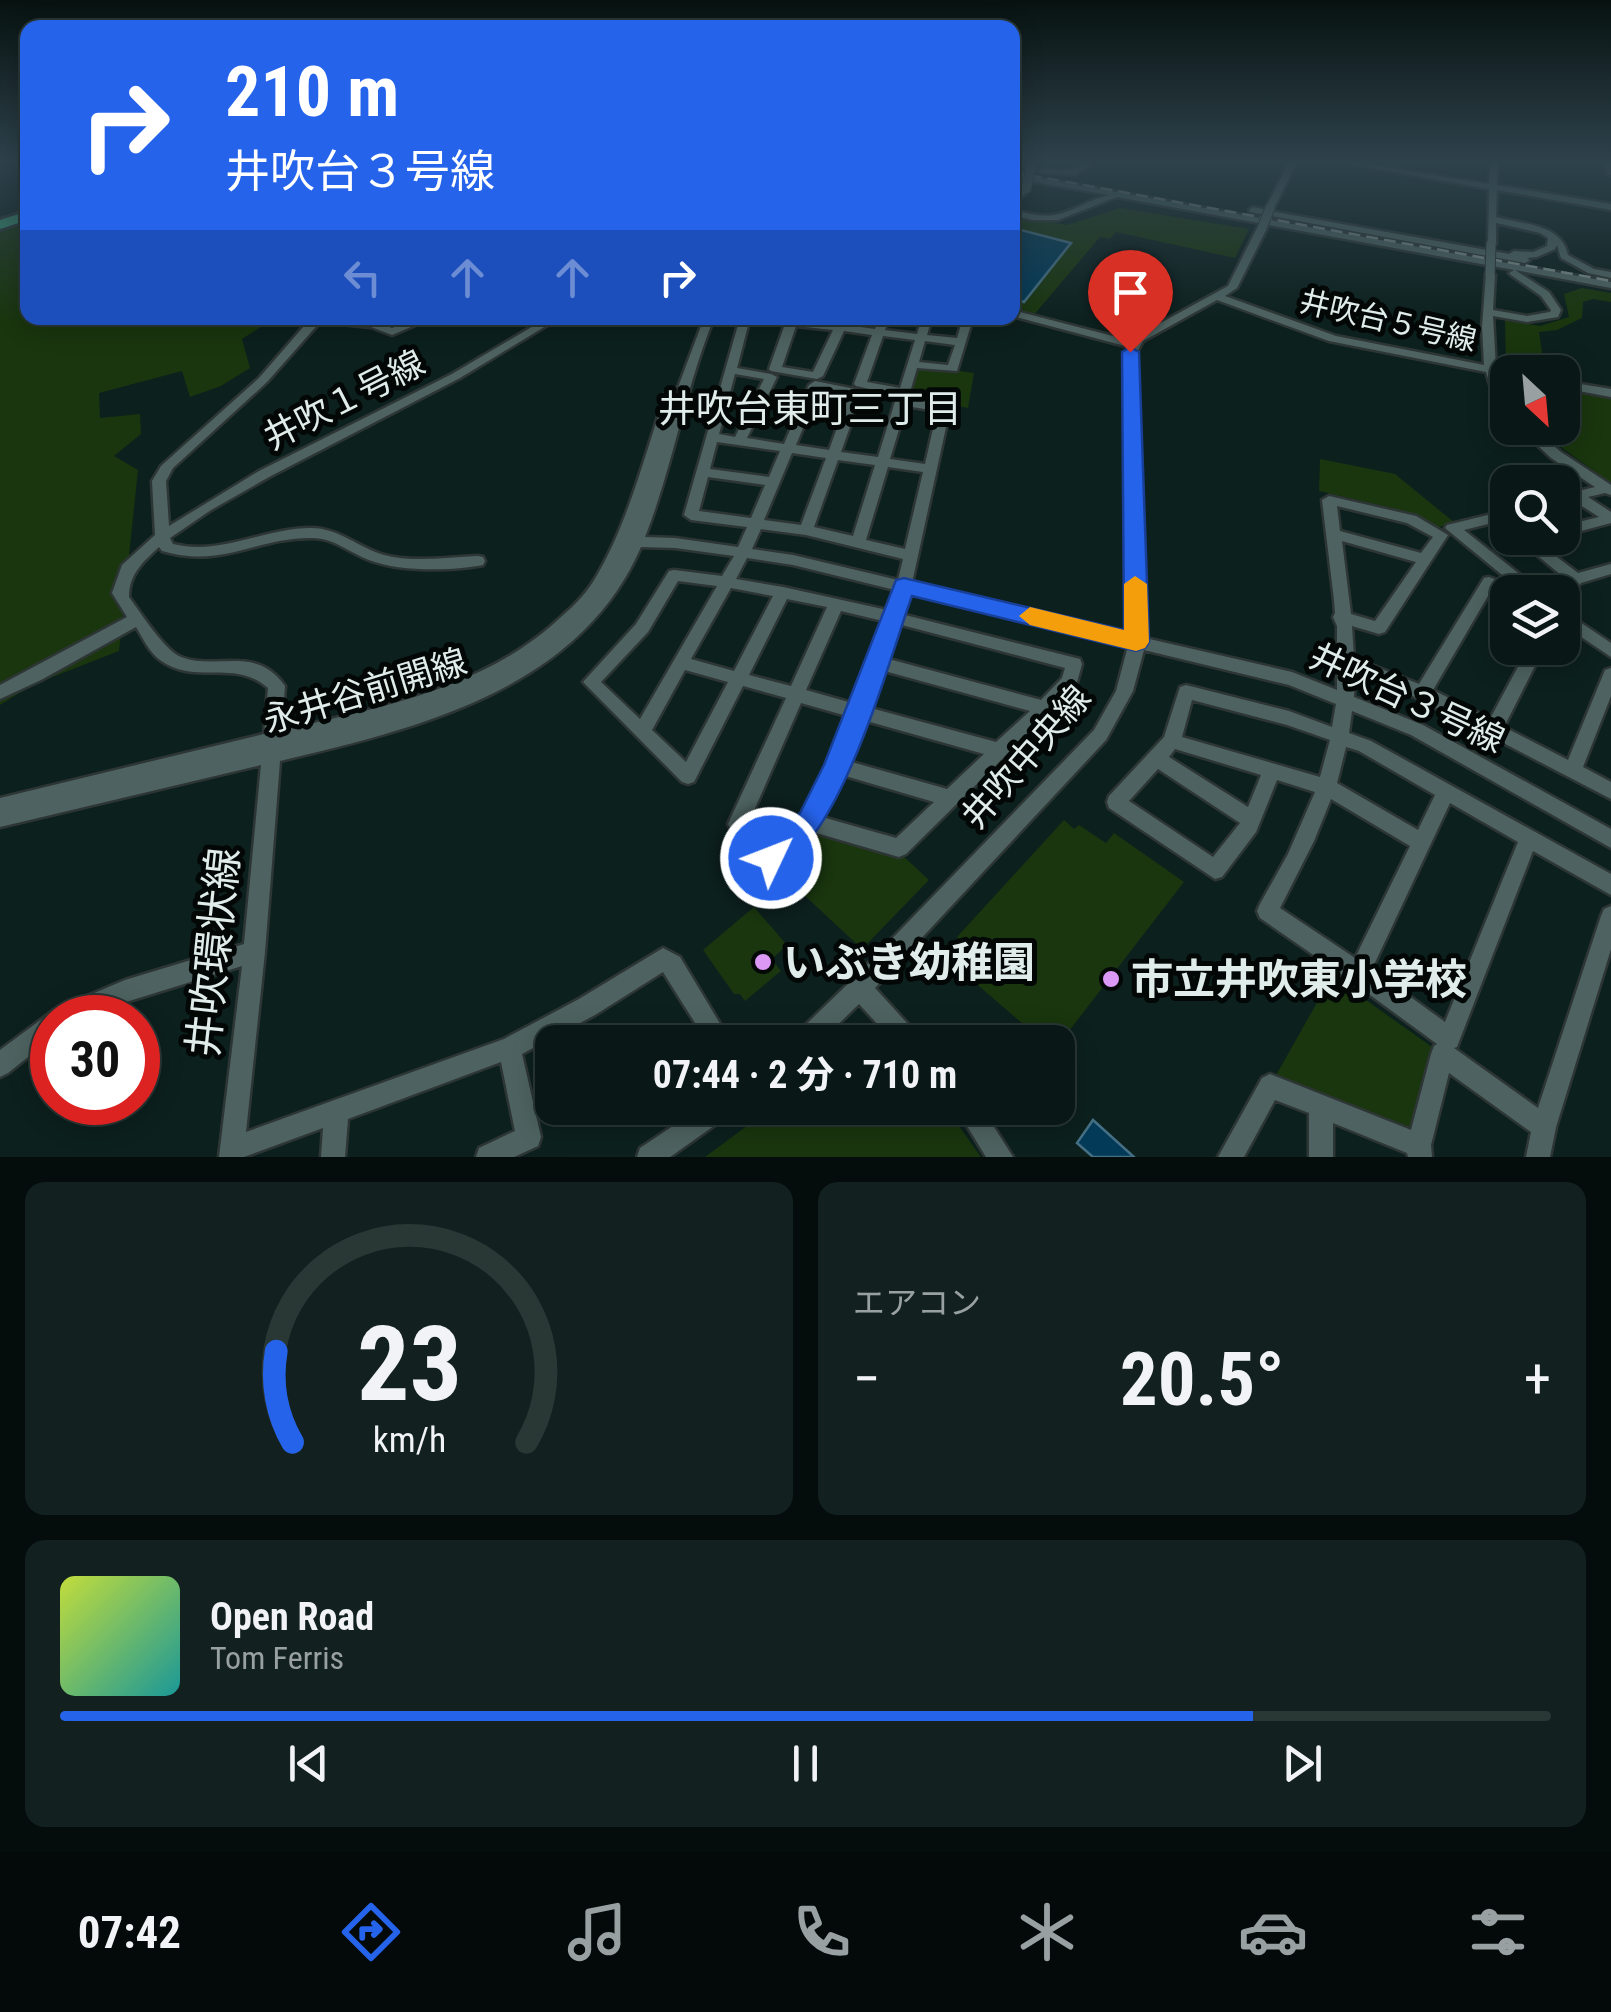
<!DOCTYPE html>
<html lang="ja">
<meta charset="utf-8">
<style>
:root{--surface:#091816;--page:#12211f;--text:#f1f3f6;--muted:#99a0a1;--line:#293735;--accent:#2563eb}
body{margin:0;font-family:"Roboto Condensed","Noto Sans JP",sans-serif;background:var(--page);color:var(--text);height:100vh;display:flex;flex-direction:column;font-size:38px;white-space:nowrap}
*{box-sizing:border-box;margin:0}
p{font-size:32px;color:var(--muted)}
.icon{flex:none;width:55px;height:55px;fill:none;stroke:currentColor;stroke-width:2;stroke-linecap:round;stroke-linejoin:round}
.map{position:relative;height:1157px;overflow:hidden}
.drawer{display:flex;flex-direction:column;gap:25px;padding:25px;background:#050d0c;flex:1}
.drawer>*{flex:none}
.top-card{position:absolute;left:20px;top:20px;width:1000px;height:305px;border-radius:20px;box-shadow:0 5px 25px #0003,0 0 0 2px var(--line);background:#2563eb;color:#fff;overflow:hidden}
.needle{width:65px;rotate:154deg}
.fabs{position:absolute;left:1490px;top:355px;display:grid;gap:20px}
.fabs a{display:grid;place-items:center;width:90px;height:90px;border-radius:20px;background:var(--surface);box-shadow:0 5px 25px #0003,0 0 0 2px var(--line);font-size:50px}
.speed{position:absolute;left:30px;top:995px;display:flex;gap:20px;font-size:50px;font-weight:700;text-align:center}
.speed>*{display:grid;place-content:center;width:130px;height:130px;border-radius:50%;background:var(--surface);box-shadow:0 5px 25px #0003,0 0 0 2px var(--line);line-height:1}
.speed .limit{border:15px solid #d22;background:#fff;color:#111}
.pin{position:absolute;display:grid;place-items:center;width:85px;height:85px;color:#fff;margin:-102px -42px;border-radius:50% 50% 50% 0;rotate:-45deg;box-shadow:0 0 10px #0007}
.pin .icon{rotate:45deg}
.me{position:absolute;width:110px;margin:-55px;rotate:47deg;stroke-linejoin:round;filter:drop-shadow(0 0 8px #0008)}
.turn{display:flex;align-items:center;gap:35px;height:210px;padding:0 40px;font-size:45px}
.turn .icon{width:130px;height:130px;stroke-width:2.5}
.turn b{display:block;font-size:70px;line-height:85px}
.lanes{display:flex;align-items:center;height:95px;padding:0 40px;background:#0003;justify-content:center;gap:50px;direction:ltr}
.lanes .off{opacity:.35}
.big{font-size:75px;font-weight:700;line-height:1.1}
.drawer .tile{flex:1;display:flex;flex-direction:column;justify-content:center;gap:15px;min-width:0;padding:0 35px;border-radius:20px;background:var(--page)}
.drawer .dial{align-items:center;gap:0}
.dial svg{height:260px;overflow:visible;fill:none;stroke:var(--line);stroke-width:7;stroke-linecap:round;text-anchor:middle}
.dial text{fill:var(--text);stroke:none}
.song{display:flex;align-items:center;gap:30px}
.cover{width:120px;height:120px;border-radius:15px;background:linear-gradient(135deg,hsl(70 70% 55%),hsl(180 70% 35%))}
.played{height:10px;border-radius:5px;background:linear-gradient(90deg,var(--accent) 80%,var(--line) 80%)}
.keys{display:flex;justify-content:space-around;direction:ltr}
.heat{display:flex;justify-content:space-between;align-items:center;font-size:55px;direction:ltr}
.drawer .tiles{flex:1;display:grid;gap:25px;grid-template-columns:1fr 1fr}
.tile:last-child{grid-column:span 2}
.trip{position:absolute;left:535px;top:1025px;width:540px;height:100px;border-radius:20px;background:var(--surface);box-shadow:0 5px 25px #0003,0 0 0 2px var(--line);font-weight:700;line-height:100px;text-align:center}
.dock{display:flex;height:160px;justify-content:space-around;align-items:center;background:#040a09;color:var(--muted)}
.dock .icon{width:70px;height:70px}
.dock .selected{color:var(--accent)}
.dock b{font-size:45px;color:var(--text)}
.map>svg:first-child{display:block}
.green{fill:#19360e}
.water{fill:#023a58;stroke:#456f84;stroke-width:2.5}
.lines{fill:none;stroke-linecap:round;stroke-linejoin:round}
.minor-casing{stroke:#2d3635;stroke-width:5}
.highway-casing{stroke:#2d3635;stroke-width:6}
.minor{fill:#4e6361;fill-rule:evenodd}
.highway{fill:#3ca078;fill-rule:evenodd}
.rail{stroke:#788886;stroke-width:2.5;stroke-dasharray:12 6;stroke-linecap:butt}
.minor-bridge-casing{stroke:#2d3635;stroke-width:11;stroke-linecap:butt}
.minor-bridge{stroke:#4e6361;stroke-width:9}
.route{fill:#2563eb;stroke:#184099;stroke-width:2.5}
.slow{fill:#f59e0b}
.poi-dot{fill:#db99f5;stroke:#030807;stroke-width:4}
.labels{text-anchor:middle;stroke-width:10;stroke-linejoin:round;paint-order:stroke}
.far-street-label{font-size:30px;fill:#e0ecea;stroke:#030807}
.street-label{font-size:35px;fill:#e0ecea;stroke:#030807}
.neighbourhood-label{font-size:38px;fill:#e0ecea;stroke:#030807}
.near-street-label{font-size:42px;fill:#e0ecea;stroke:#030807}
.near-poi-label{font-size:42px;font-weight:bold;fill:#e0ecea;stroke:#030807;text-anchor:start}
</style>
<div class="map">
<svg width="1611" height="1157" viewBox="0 0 1611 1157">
<rect width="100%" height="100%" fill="#0c201e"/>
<g class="green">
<path d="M 1120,208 L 1249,229 L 1235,258 L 1116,232 L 1110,239 L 1100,237 L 1033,316 L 1013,310 L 1013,299 L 1024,301 L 1071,243 L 1013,228 L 1013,215 L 1067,225 Z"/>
<path d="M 27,219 L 28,318 L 275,318 L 242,339 L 250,368 L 221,386 L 190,397 L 182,371 L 99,393 L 100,418 L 140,414 L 141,434 L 114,456 L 138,470 L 119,651 L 32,685 L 0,705 L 0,230 Z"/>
<path d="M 1582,288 L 1611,293 L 1611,302 L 1593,299 L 1583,302 L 1582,318 L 1557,330 L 1539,332 L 1545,372 L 1506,366 L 1505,320 L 1540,326 L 1569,317 L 1564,294 Z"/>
<path d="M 914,365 L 974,373 L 968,408 L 903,396 Z"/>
<path d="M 1563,389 L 1611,399 L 1611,483 L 1534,428 L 1562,428 Z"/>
<path d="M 1320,459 L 1395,474 L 1455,523 L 1439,527 L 1404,511 L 1319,491 Z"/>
<path d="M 1064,820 L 1074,829 L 1079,825 L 1106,843 L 1114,833 L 1184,882 L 1062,1040 L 1053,1032 L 1044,1042 L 952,963 L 967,946 L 957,937 Z"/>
<path d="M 815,829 L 903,856 L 929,880 L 862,949 L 773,866 Z"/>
<path d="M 754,907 L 787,945 L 772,959 L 781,971 L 745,1001 L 740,994 L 734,994 L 703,950 Z"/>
<path d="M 1332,976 L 1442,1054 L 1419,1145 L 1270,1086 Z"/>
<path d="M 771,1108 L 946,1108 L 981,1157 L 705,1157 Z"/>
</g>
<g class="water">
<path d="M 1013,228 L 1071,243 L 1024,302 L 1013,299 Z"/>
<path d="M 1093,1120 L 1134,1157 L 1093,1157 L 1077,1143 Z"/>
</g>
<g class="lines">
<g class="minor-casing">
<g id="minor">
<path d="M 0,160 L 8,160 L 0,163 Z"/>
<path d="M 1290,160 L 1298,160 L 1274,208 L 1270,211 L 1509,254 L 1514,251 L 1533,252 L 1547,246 L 1548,238 L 1540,233 L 1496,223 L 1496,244 L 1488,246 L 1489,189 L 1327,160 L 1343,160 L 1489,184 L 1490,160 L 1498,160 L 1497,185 L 1611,204 L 1611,210 L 1497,190 L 1496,217 C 1523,224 1562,224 1568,255 L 1594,269 L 1611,272 L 1611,278 L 1588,273 L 1561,258 L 1557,245 L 1555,249 L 1537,257 L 1527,258 L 1530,260 L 1525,263 L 1250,212 L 1249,210 L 1253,207 L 1267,210 L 1266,208 Z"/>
<path d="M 1604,160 L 1611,160 L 1611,175 L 1607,173 Z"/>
<path d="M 1086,162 L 1093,164 L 1075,175 L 1042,173 L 1038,171 L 1042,169 L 1073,170 Z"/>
<path d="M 1012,173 L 1611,282 L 1611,288 L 1515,270 L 1549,292 L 1561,310 L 1558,317 L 1527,322 L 1493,316 L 1496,367 L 1513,372 L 1508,372 L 1508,376 L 1498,374 L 1508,398 L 1508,412 L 1504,411 L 1493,394 L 1486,372 L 1329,341 L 1217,300 L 1143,341 L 1137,352 L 1145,638 L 1292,672 L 1337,690 L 1337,626 L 1333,617 L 1335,613 L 1334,600 L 1322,500 L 1329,496 L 1416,516 L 1448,535 L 1385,632 L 1379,634 L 1352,626 L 1354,658 L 1419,684 L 1484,578 L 1489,577 L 1518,588 L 1445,528 L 1447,525 L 1508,510 L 1508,519 L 1464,530 L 1542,592 L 1524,592 L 1520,589 L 1521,592 L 1508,592 L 1508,595 L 1492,589 L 1433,690 L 1490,719 L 1528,648 L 1544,648 L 1504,727 L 1568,760 L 1603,675 L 1605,670 L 1611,668 L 1611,696 L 1583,767 L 1611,782 L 1611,799 L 1417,698 L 1355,672 L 1354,697 L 1423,725 L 1611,829 L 1611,848 L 1411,735 L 1352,711 L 1349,733 L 1371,741 L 1611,874 L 1611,895 L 1533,851 L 1460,1039 L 1457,1047 L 1454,1048 L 1538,1108 L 1601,916 L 1604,909 L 1611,906 L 1611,949 L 1556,1127 L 1550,1157 L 1526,1157 L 1531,1132 L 1449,1073 L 1431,1145 L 1432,1157 L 1408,1157 L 1407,1153 L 1333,1123 L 1333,1157 L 1309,1157 L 1309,1113 L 1275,1100 L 1244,1157 L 1218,1157 L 1262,1078 L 1270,1074 L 1411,1130 L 1431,1054 L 1434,1046 L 1437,1044 L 1351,981 L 1260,918 L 1257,911 L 1260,904 L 1288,854 L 1315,792 L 1277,780 L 1256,832 L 1222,877 L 1215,879 L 1109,808 L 1107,802 L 1109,796 L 1164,737 L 1180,687 L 1186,685 L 1289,711 L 1332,727 L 1336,704 L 1289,685 L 1144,650 L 1133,691 L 1106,740 L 875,988 L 917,1034 L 920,1042 L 894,1042 L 859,1004 L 820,1042 L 793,1042 L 796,1034 L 852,980 L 1094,730 L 1116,691 L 1128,646 L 909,593 L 901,614 L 1080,659 L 1082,664 L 1076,686 L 906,854 L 899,857 L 813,832 L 778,864 L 771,867 L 764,864 L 731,830 L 728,824 L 786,698 L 743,686 L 694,782 L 688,784 L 682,782 L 583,682 L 636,624 L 669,571 L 674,570 L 722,576 L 734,556 L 675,548 L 641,547 C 579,690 418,728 280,761 L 265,952 L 246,1132 L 504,1039 L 579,999 L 663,948 L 680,957 L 731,1042 L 707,1042 L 663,972 L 595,1015 L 522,1054 L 541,1137 L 538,1146 L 514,1157 L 476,1157 L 479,1148 L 515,1131 L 501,1062 L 348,1119 L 345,1157 L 321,1157 L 323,1128 L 244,1157 L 219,1157 L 242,966 L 126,1002 L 89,1018 L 52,1018 L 52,1038 L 8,1073 L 0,1077 L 0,1050 L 54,1010 L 125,980 L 244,944 L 261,765 L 0,827 L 0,798 L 264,734 L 268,688 C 234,658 195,686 160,660 C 149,652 143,638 136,627 L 41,680 L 0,699 L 0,685 L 127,617 L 112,593 L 122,565 L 155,535 L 152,481 L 161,466 L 259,378 L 311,318 L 373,321 L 392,328 L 419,318 L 432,318 L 392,335 L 371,327 L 320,322 L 267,382 L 173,468 L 166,481 L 169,526 L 259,471 L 452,374 L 547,318 L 559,318 L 460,378 L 269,477 L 211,510 L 170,538 L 173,544 C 221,556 264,528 311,528 C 339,528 359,548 384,555 C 414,563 448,557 478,556 L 483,557 L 485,561 L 483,565 C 451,571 400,572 369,560 C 350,553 334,538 313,538 C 255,537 225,569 162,551 L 159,547 C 143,562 129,574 129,597 C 140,612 165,651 181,657 C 217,671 256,644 285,686 L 282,730 C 380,708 486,688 561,617 C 575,605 587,593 596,577 C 629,521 645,454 666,392 L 672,388 L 677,390 L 704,318 L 714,318 C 685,389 673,466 645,537 L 675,538 L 738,547 L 747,527 L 691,520 L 684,515 L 740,318 L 750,318 L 737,368 L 771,374 L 777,377 L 747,438 L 784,444 L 809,385 L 815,381 L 860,390 L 862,393 L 841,452 L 878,457 L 897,395 L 856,386 L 854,384 L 872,335 L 844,331 L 823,376 L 817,379 L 771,371 L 769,369 L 785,324 L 759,321 L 754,318 L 798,318 L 798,319 L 836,324 L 843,318 L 848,321 L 846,325 L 875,329 L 879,318 L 889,318 L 885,330 L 917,334 L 922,318 L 932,318 L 927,335 L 957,338 L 963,318 L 973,318 L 957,371 L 917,368 L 908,399 L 944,405 L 950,409 L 912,583 L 1129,634 L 1125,352 L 1129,347 L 1012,316 L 1012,310 L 1132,341 L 1135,337 L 1228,286 L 1257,228 L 1262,225 L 1267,228 L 1237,288 L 1225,296 L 1336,336 L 1484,365 L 1482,327 L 1486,273 L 1495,275 L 1493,310 L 1527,316 L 1550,312 L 1551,310 L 1541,296 L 1511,275 L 1509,273 L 1514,270 L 1117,197 L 1058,220 L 1032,220 L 1012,215 L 1012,209 C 1026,213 1040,217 1054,215 C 1073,212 1089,199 1109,195 L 1012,178 ZM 796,326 L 833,330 L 813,372 L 782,367 ZM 883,336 L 915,340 L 900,388 L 867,382 ZM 925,341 L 955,345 L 948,365 L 919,362 ZM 735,374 L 764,379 L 735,437 L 719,434 ZM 819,389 L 849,395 L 829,450 L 796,445 ZM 906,406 L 937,411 L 925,464 L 890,459 ZM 717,442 L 780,451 L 769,477 L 710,469 ZM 792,453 L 826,458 L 801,525 L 764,520 ZM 838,460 L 875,465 L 853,536 L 814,527 ZM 888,467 L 923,472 L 905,549 L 866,540 ZM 708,477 L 765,485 L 751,518 L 699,511 ZM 1337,506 L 1407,523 L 1433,537 L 1421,553 L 1340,531 ZM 761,529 L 806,535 L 903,559 L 898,580 L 793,555 L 752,549 ZM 1342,541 L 1416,562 L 1375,621 L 1351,614 ZM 747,558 L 793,565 L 895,590 L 887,610 L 783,587 L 736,579 ZM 678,581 L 717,586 L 640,719 L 601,682 L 648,632 ZM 731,588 L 773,596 L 734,671 L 691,659 ZM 787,599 L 827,607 L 791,686 L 749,675 ZM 841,611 L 883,621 L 852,703 L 806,690 ZM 898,624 L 1065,668 L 1062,678 L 1041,700 L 885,658 ZM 685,670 L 728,682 L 686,762 L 652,730 ZM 881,670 L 1030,711 L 996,742 L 867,707 ZM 1192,700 L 1287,725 L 1330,740 L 1320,777 L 1182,737 ZM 801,703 L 847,716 L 828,766 L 803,816 L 771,845 L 749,822 ZM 863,720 L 984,754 L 947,789 L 848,761 ZM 1346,747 L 1359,751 L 1435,795 L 1418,830 L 1337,783 ZM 1175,749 L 1261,775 L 1248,807 L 1169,757 ZM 1158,769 L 1240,823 L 1213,857 L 1129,801 ZM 842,775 L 934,802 L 896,838 L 822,817 ZM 1331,799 L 1410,846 L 1355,958 L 1280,908 L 1314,841 ZM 1450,803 L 1518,842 L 1445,1022 L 1372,969 Z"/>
<path d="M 1023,187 L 1030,189 L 1012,206 L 1012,198 Z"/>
<path d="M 1562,381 L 1611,389 L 1611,397 L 1562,388 Z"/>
<path d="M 1519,428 L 1532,428 L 1561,452 L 1611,485 L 1611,495 L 1605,493 L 1588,497 L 1611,512 L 1611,523 L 1562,536 L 1562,526 L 1599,517 L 1574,501 L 1562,504 L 1562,495 L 1595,487 L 1551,458 Z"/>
<path d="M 1516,538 L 1532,538 L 1578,573 L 1611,564 L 1611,574 L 1581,583 L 1567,598 L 1562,599 L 1562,592 L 1555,592 L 1567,580 Z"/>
<path d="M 1562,610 L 1611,643 L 1611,657 L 1562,624 Z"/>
<path d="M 700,1108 L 732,1108 L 728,1116 L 670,1157 L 637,1157 L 640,1148 Z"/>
<path d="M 956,1108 L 982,1108 L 1013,1157 L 986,1157 Z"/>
</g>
</g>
<g class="highway-casing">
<path id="highway" d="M 28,211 L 28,220 L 0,229 L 0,220 Z"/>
</g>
<use href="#minor" class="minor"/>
<use href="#highway" class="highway"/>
<path class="rail" d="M 1012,172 L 1611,281"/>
<g class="minor-bridge-casing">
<g id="minor-bridge">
<path d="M 1026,189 L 1033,160"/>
<path d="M 1262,228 L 1270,208"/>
<path d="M 1490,275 L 1491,244"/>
</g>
</g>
<use href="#minor-bridge" class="minor-bridge"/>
</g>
<linearGradient id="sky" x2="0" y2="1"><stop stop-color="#071210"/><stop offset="0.5" stop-color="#2e424c"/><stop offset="1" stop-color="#2e424c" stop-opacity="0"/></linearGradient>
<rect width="1611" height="322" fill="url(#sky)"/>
<path class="route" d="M 1130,347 L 1139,352 L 1149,642 L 1145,648 L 1136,651 L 912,596 C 887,665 840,846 771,872 L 760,868 L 756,858 L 760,849 L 800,813 L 824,765 L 896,580 L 904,578 L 1124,630 L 1122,352 Z"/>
<path class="slow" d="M 1135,576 L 1147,584 L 1149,642 L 1145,648 L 1136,651 L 1030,625 L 1019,616 L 1030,607 L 1124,630 L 1124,584 Z"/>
<g class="poi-dot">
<circle cx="763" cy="962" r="10"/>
<circle cx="1111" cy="979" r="10"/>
</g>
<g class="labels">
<g class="far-street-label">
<text transform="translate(1388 321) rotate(13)" y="10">井吹台５号線</text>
</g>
<g class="street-label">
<text transform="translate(344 400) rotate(-27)" y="12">井吹１号線</text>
<text transform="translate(365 691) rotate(-17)" y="12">永井谷前開線</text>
<text transform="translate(1407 698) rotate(25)" y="12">井吹台３号線</text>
<text transform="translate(1026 757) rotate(-49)" y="12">井吹中央線</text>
</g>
<g class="neighbourhood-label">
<text x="810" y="422">井吹台東町三丁目</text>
</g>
<g class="near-street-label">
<text transform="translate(213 952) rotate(-84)" y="15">井吹環状線</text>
</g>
<g class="near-poi-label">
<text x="783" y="977">いぶき幼稚園</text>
<text x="1131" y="994">市立井吹東小学校</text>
</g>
</g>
</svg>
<div class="fabs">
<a><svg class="needle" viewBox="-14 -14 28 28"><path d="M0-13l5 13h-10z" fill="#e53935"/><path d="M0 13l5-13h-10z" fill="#99a0a1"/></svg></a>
<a><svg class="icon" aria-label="search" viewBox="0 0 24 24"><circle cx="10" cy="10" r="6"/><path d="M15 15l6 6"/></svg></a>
<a><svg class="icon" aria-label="layers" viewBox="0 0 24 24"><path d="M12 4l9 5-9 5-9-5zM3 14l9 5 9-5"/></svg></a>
</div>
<div class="speed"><div class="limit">30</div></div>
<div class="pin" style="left:1130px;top:352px;background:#d93025"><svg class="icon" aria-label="arrive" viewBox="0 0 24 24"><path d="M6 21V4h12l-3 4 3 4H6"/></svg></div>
<svg class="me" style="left:771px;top:858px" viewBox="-20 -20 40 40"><circle r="17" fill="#2563eb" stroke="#fff" stroke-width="3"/><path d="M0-11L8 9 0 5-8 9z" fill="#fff"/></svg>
<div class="trip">07:44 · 2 分 · 710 m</div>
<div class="top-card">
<div class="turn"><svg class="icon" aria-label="right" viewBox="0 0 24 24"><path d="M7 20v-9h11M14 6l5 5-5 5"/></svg><div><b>210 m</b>井吹台３号線</div></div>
<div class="lanes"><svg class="icon off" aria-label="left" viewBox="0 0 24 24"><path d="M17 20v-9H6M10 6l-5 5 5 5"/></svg><svg class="icon off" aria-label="ahead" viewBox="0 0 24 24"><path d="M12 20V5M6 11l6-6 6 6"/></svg><svg class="icon off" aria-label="ahead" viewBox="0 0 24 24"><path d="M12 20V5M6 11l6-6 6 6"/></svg><svg class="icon" aria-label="right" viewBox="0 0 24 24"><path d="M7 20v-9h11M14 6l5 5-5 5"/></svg></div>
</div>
</div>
<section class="drawer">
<div class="tiles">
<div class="tile dial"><svg viewBox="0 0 100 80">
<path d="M14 69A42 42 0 1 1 86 69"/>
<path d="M14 69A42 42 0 0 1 9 41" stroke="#2563eb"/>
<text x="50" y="56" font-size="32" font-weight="700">23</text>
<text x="50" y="72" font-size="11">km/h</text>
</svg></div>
<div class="tile"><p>エアコン</p>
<div class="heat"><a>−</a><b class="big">20.5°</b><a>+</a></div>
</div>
<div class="tile">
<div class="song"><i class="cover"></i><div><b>Open Road</b><p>Tom Ferris</p></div></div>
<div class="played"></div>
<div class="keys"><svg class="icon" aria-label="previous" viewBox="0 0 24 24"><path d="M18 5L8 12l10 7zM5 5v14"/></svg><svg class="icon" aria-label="pause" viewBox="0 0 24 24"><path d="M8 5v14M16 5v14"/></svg><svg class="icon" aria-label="next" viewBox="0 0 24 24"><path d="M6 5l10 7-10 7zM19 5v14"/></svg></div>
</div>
</div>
</section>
<nav class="dock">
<b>07:42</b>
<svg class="icon selected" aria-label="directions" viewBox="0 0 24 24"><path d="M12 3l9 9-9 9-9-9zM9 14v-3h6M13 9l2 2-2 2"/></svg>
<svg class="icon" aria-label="music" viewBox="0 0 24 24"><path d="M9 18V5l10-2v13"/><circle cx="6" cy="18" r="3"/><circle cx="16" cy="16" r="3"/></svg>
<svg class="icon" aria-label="phone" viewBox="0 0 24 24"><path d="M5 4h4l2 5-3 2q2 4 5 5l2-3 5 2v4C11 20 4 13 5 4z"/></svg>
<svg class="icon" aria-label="climate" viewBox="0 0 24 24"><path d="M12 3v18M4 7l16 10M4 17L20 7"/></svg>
<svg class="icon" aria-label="car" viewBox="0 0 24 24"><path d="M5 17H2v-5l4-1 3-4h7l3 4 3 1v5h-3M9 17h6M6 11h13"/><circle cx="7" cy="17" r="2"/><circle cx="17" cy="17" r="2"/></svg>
<svg class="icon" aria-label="filters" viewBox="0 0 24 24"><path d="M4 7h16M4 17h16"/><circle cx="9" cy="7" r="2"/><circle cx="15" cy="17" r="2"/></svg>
</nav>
